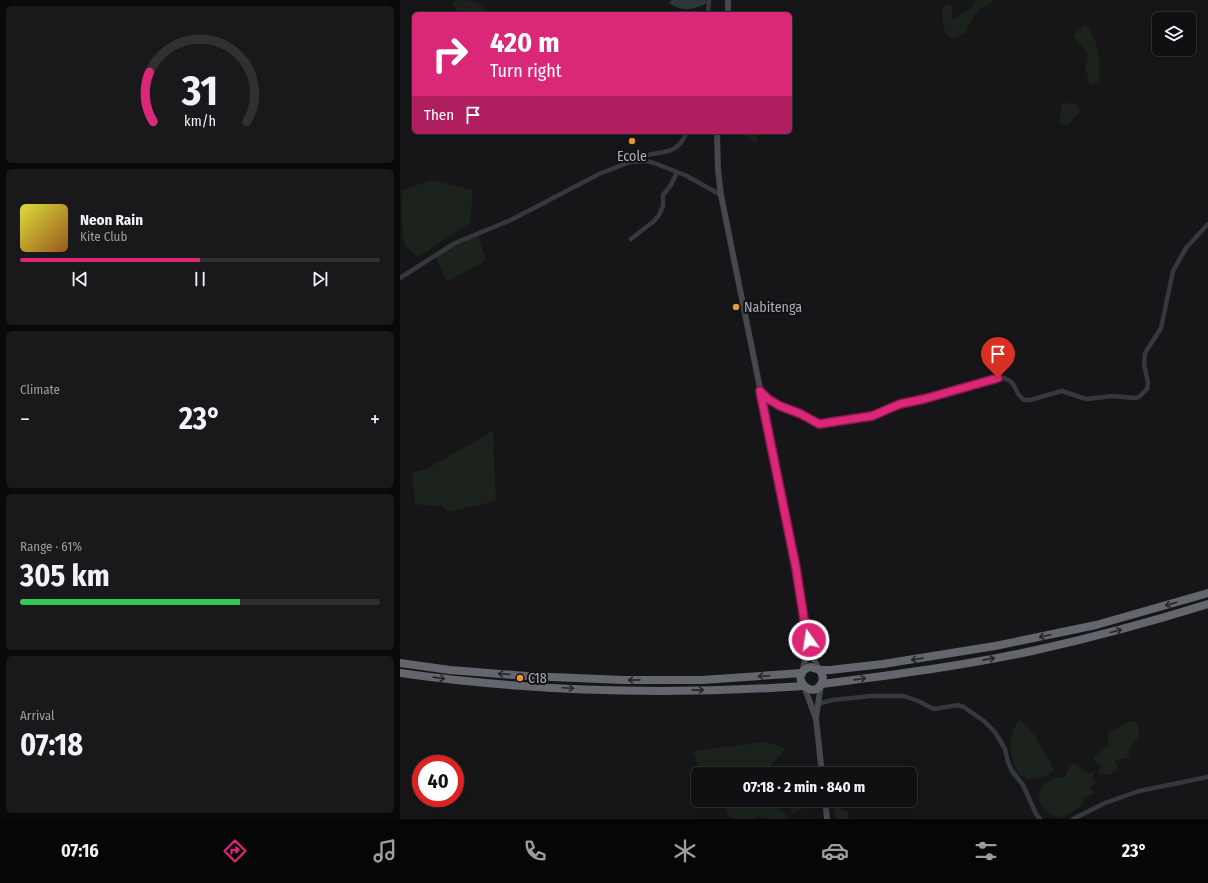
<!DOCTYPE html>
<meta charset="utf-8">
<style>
:root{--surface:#101012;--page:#19191b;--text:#f1f3f6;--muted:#9c9d9f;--line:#303032;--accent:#db2777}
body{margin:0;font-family:"Fira Sans Condensed",sans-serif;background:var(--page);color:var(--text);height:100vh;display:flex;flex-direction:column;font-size:15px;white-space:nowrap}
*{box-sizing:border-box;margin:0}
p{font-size:13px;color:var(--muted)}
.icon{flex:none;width:22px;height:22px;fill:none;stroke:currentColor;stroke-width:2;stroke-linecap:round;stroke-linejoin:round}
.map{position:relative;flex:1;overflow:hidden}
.panel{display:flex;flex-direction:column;gap:6px;padding:6px;background:#09090a;width:400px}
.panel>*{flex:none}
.banner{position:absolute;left:12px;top:12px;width:380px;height:122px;border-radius:6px;box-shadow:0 2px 10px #0003,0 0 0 1px var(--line);background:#db2777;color:#fff;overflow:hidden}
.tools{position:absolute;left:752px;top:12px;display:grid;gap:8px}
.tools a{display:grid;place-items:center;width:44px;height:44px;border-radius:6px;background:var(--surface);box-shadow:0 2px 10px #0003,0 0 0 1px var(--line);font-size:20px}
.speed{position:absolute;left:12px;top:755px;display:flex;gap:8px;font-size:20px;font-weight:700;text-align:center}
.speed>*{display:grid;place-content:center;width:52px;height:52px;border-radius:50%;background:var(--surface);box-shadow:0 2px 10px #0003,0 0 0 1px var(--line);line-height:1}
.speed .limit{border:6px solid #d22;background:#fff;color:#111}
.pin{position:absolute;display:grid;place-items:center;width:34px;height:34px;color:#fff;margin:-41px -17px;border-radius:50% 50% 50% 0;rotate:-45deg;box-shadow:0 0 4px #0007}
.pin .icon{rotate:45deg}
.me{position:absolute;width:44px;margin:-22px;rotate:347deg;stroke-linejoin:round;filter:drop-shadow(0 0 3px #0008)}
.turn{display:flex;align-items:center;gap:14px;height:84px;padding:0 12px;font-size:18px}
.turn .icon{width:52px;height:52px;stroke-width:2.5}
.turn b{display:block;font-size:28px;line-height:34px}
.then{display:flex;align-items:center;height:38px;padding:0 12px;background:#0003;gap:8px;font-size:15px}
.big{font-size:30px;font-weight:700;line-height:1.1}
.panel .tile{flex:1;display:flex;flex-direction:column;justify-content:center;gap:6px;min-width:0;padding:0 14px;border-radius:6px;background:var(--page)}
.panel .dial{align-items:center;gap:0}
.dial svg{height:104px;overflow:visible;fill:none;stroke:var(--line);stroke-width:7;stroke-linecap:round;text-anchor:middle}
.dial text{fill:var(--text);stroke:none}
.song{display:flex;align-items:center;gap:12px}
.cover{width:48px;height:48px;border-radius:6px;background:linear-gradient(135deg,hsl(60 70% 55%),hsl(30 70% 35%))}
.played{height:4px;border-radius:2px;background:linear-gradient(90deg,var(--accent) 50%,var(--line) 50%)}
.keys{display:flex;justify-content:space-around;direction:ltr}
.heat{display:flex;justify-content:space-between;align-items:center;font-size:22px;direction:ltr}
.charge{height:6px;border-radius:3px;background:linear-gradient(90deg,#34c759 61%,var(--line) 0)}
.trip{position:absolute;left:291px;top:767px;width:226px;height:40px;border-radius:6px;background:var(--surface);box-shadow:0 2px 10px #0003,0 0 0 1px var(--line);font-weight:700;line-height:40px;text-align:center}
.menu{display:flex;height:64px;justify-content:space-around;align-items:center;background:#060607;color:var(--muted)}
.menu .icon{width:28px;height:28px}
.menu .current{color:var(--accent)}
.menu b{font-size:18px;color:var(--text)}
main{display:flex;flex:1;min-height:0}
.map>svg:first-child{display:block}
.built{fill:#222225}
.green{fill:#1c231c}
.water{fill:#2c373b}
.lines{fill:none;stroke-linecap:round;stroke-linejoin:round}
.street{stroke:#37383d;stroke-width:4.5}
.secondary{stroke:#45484d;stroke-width:6}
.highway{stroke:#63676d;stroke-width:8}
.oneway{stroke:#26262a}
.route-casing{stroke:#8e194d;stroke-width:10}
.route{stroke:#db2777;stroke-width:7}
.poi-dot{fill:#ef9736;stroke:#111113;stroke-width:1.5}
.labels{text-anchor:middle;stroke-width:4;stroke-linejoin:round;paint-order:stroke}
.poi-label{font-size:14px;fill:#a8afb7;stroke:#111113;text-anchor:start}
</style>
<main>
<section class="panel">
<div class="tile dial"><svg viewBox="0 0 100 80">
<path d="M14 69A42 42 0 1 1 86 69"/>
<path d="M14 69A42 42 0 0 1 11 31" stroke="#db2777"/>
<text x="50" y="56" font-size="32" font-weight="700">31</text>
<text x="50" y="72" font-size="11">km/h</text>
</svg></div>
<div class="tile">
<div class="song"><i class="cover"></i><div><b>Neon Rain</b><p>Kite Club</p></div></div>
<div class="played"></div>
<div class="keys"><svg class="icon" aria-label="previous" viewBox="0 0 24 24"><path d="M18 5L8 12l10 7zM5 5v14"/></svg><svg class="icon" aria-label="pause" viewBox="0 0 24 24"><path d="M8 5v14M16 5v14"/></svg><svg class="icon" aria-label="next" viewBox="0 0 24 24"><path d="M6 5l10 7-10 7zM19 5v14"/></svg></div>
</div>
<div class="tile"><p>Climate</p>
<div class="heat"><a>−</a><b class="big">23°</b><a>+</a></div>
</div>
<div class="tile"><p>Range · 61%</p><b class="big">305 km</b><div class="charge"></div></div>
<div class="tile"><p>Arrival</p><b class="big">07:18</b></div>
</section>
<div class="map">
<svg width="808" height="819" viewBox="0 0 808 819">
<rect width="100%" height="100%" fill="#161618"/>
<path class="built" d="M 441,803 L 443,811 L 447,810 L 449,819 L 436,819 L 434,805 Z"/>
<g class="green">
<path d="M 56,0 C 67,0 80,0 86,10 L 79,14 L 60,14 L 53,4 Z"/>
<path d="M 576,0 L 593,0 L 593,2 L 579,9 L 570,22 L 566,32 L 553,39 C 541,32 543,20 542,8 L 547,5 L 549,4 L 552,7 L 553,20 L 571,8 Z"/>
<path d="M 686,24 C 699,45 701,57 699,82 L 690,85 L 685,66 L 688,55 L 673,35 Z"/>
<path d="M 675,103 L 681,110 L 667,126 L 659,123 L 662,104 Z"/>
<path d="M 326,132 L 360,132 L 356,143 L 343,135 L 326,133 Z"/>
<path d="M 30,180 L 73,190 L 70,223 L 18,257 C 14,253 9,250 6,246 C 0,232 1,206 3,190 Z"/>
<path d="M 77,233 L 86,260 L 47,282 L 35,256 Z"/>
<path d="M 93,431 L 96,501 L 47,512 L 43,506 L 15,504 L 12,473 L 26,469 Z"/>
<path d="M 619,720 C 632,725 647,757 654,770 C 650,775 645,777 638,778 C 635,778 631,779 629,779 C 607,776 607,732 619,720 Z"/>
<path d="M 731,721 L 735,722 L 738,726 L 739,736 L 729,750 L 729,757 L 715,761 L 718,768 L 710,775 L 699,774 L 698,771 L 701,767 L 694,760 L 694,757 L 709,745 L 707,736 L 711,731 Z"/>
<path d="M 367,742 L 386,748 L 367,770 L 371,774 L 301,774 L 293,751 Z"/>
<path d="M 674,763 L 684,771 L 690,774 L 694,771 L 693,780 L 696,783 L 689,789 L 694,792 L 693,794 L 684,798 C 683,800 683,802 682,804 C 677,811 663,819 654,816 C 646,814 640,805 638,798 L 643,784 L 655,778 L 665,777 L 669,767 Z"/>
<path d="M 322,800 L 398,800 L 403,808 L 393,813 L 388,804 L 379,808 L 387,816 L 387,819 L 371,819 L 356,816 L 356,819 L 333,819 L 328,816 Z"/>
</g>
<path class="water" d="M 272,0 L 306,0 L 306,4 C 293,10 281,12 269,3 Z"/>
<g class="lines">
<g class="street">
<path d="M 308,14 L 309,0"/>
<path d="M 237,161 C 255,146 274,162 287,132"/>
<path d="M 231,239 L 254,221 L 259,215 L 263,206 L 263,195 L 271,185 L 277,172"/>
<path d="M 0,278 L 55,243 L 111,220 L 199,174 L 230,162 L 246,161 L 254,163 L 285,175 L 321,195"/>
<path d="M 361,391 L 368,399 L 380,407 L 401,414 L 419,424 L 472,416 L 500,404 L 524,399 L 598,378 L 604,378 L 610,381 L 613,384 L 619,395 L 624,400 L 630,400 L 662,391 L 686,399 L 713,396 L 735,398 L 739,397 L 747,389 L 748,383 L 744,364 L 745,353 L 761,328 L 773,271 L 786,248 L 808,224"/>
<path d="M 418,704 L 432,700 L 471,696 L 504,696 L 518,701 L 534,709 L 558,705 L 564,707 L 584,721 L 595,732 L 605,749 L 608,762 L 612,771 L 623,785 L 636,814 L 640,819"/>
<path d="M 673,819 L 705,803 L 739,791 L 808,777"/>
</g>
<g class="secondary">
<path d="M 328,0 L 328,14"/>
<path d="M 317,132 L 318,170 L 321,195 L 396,567 L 406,632 L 415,662 L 420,670"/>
<path d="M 402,673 L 405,660 L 406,637"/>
<path d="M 404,686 L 416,719 L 422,774"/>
<path d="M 416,717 L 421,685"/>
<path d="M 425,800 L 427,819"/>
</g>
<g class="highway">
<path d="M 0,663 L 50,670 L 127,676 L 224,680 L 302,680 L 402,673"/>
<path d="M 420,670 C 422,674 424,678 422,682 C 414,703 386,675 410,667 L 420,670 L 430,670 L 483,664 L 595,646 L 696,625 L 808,593"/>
<path d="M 0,673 C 134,692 270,695 404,686"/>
<path d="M 422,684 C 492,675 562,666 632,651 C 691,638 750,622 808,604"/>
</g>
</g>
<defs><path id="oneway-shaft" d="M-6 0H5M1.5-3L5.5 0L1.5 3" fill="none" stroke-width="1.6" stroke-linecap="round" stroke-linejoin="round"/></defs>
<g class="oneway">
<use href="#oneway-shaft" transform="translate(771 604) rotate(164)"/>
<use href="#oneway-shaft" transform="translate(716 631) rotate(-14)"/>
<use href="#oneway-shaft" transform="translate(645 636) rotate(168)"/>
<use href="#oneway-shaft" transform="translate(517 659) rotate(172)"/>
<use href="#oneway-shaft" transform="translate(589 659) rotate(-11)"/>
<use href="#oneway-shaft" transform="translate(104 674) rotate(-176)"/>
<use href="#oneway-shaft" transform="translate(364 676) rotate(177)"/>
<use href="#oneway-shaft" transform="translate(39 678) rotate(8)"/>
<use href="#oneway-shaft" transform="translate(460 679) rotate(-8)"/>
<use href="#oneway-shaft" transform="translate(234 680) rotate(179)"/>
<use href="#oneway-shaft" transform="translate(168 688) rotate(3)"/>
<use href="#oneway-shaft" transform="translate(298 690) rotate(-1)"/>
</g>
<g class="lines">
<g class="route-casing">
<path id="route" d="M 409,640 L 406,632 L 396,568 L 360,391 L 368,399 L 380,406 L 401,414 L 419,424 L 472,416 L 500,404 L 524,399 L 598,378"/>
</g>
<use href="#route" class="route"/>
</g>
<g class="poi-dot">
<circle cx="232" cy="141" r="4"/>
<circle cx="336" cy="307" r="4"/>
<circle cx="120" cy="678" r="4"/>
</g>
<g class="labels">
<g class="poi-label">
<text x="232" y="161" text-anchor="middle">Ecole</text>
<text x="344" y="312">Nabitenga</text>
<text x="128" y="683">C18</text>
</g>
</g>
</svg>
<div class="tools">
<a><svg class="icon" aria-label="layers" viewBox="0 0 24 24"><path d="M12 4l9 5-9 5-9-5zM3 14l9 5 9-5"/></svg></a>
</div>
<div class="speed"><div class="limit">40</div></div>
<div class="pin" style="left:598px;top:378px;background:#d93025"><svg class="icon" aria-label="arrive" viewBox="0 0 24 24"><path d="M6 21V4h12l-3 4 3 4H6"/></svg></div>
<svg class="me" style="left:409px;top:640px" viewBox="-20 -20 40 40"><circle r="17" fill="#db2777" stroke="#fff" stroke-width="3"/><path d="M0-11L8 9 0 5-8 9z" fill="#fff"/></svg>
<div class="trip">07:18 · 2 min · 840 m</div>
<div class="banner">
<div class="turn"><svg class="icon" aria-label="right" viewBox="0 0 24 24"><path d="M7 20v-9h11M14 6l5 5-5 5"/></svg><div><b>420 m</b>Turn right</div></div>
<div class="then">Then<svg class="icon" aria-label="arrive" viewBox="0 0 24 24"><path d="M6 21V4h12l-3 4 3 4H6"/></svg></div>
</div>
</div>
</main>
<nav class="menu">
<b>07:16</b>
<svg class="icon current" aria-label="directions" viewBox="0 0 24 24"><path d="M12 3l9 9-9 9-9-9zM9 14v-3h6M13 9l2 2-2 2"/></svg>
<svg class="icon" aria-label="music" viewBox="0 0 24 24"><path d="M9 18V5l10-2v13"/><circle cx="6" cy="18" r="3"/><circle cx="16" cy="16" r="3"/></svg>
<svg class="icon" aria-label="phone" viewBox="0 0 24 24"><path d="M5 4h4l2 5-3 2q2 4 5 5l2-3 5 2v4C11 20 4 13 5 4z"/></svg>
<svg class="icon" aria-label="climate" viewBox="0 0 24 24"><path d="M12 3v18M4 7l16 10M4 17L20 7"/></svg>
<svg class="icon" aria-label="car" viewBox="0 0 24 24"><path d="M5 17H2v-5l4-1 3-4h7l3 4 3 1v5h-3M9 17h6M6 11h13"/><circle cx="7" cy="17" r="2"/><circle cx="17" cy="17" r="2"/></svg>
<svg class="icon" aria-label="filters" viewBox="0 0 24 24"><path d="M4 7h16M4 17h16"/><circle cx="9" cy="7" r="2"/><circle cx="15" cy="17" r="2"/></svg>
<b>23°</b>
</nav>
